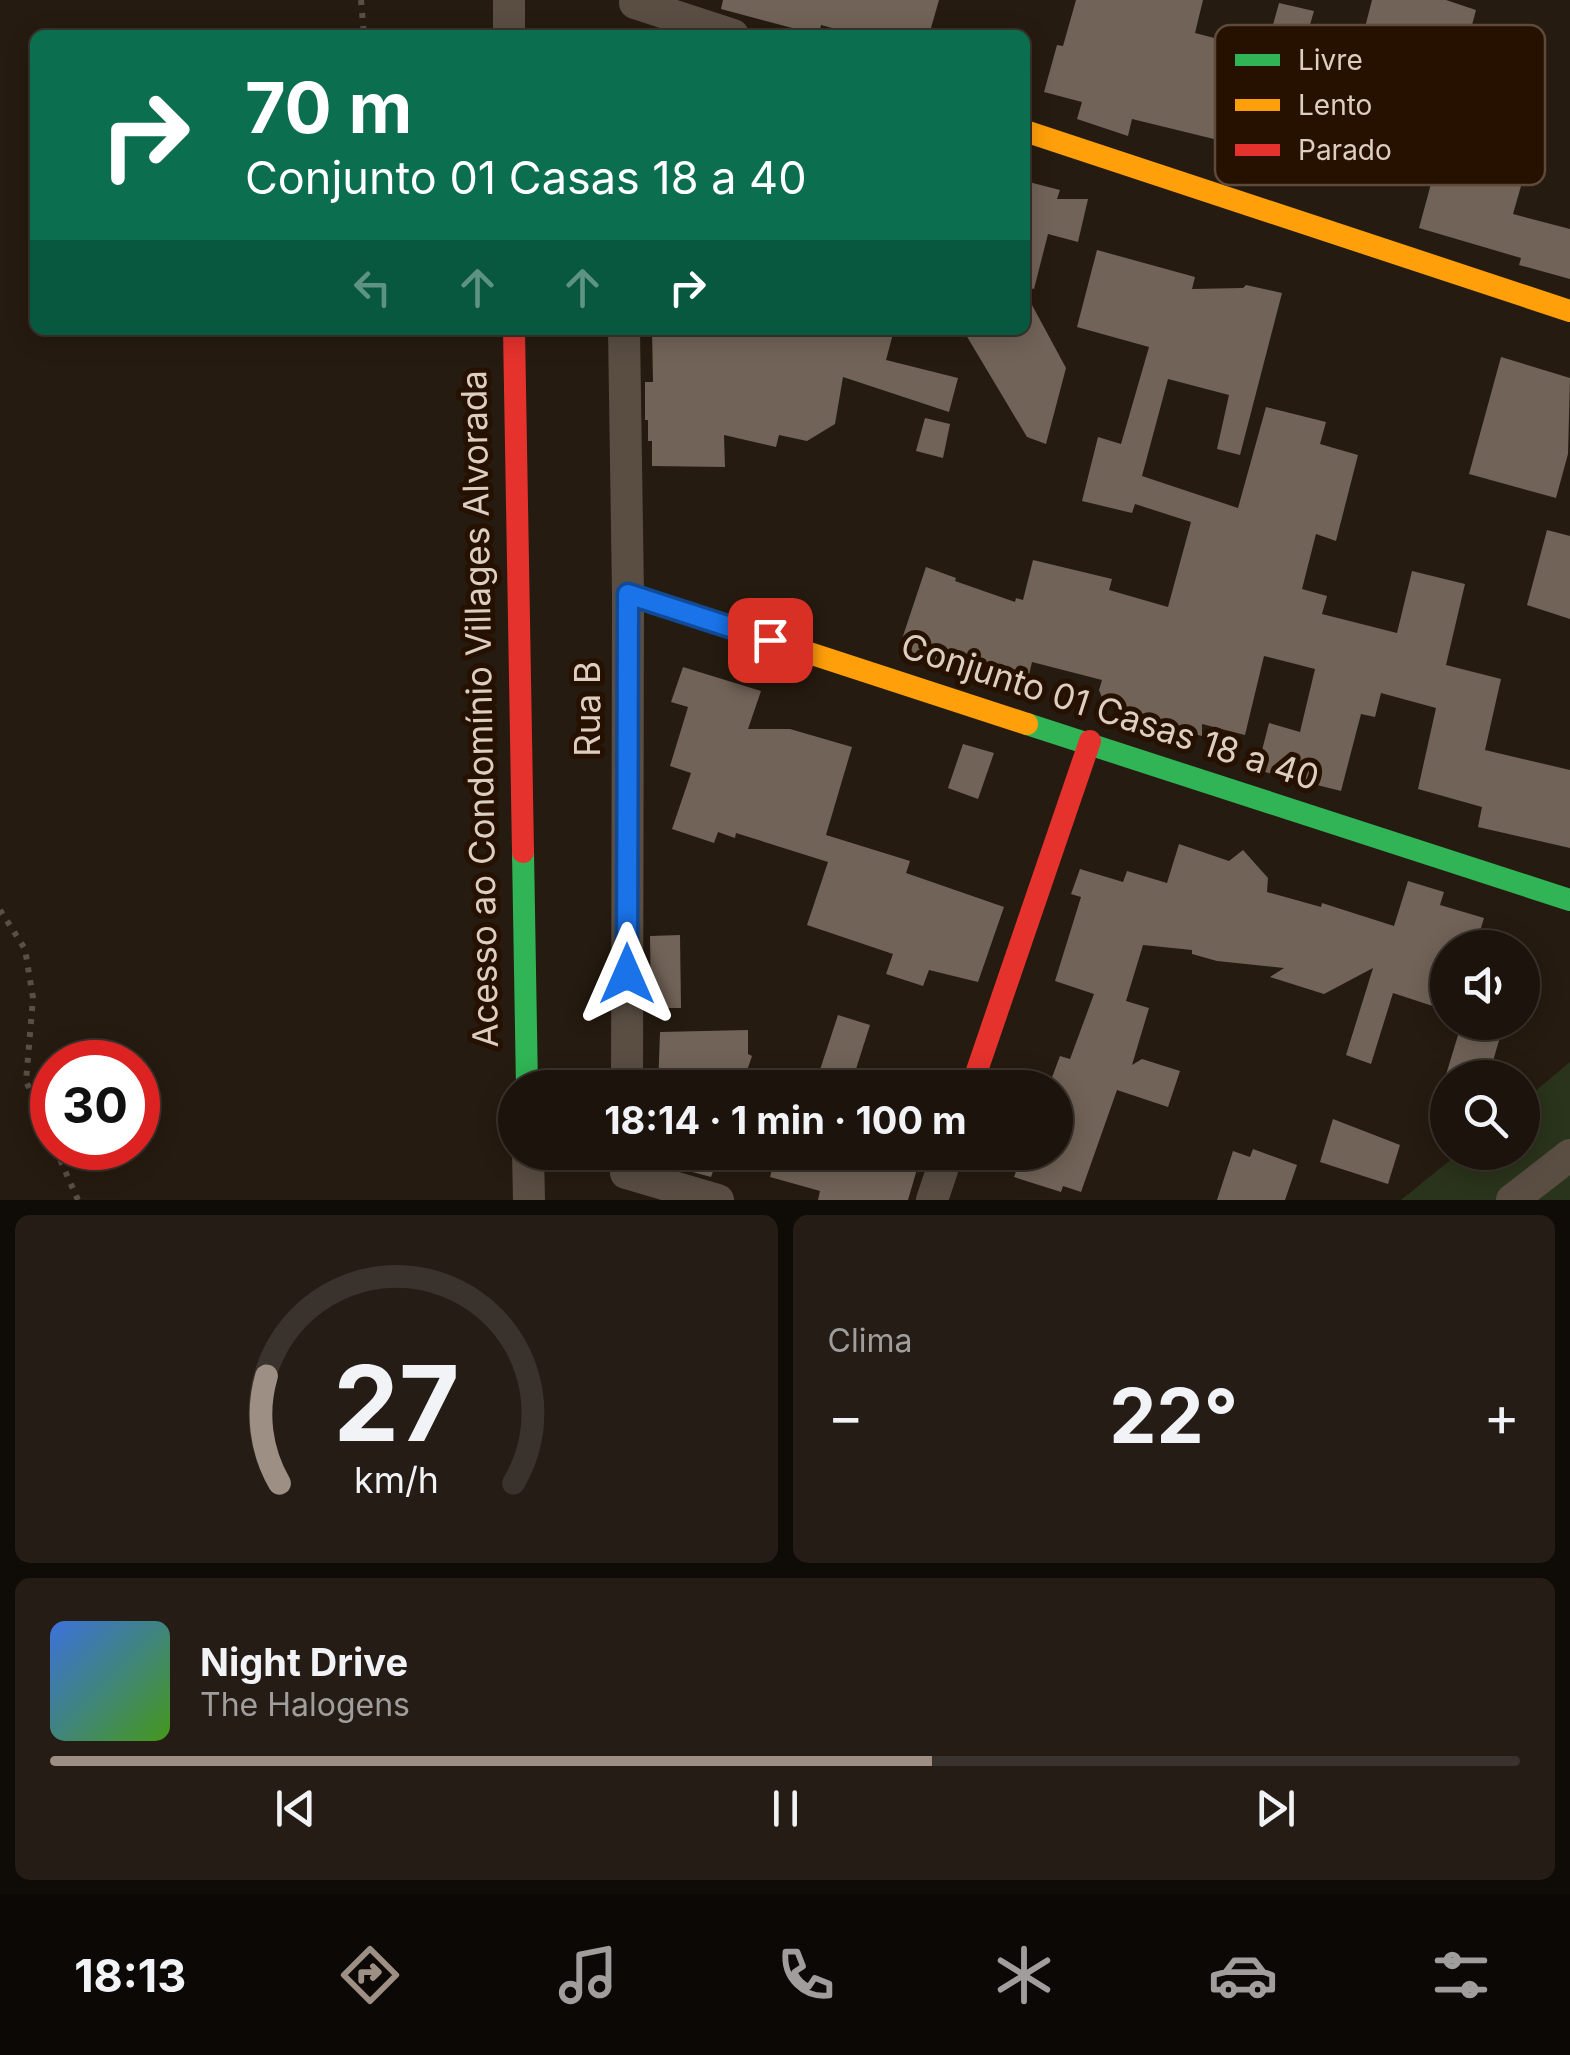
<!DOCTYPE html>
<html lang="pt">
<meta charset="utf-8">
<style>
:root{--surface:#1c140c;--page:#251d15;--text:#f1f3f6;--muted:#a09e9d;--line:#3a332d;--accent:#9d8f84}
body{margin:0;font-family:Inter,sans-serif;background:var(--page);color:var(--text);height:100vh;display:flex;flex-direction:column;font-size:38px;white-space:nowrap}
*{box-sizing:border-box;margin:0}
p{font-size:32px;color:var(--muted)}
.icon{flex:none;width:55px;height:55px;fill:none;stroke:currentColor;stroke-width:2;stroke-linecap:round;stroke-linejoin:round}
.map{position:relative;height:1200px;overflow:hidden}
.sheet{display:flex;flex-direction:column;gap:15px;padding:15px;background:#0f0b07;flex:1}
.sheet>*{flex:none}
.hud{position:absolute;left:30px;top:30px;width:1000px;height:305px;border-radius:15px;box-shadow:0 5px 25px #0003,0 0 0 2px var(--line);background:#0b6e4f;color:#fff;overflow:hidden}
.tools{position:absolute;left:1430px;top:930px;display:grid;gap:20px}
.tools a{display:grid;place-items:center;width:110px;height:110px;border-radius:50%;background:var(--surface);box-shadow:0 5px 25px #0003,0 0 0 2px var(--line);font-size:50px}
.speed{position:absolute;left:30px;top:1040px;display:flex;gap:20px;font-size:50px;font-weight:700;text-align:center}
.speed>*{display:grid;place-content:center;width:130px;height:130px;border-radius:50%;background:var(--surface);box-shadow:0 5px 25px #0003,0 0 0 2px var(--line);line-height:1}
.speed .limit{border:15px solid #d22;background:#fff;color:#111}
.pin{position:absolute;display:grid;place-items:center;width:85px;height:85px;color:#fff;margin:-42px;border-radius:20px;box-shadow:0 5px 15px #0006}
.me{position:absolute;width:110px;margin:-55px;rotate:0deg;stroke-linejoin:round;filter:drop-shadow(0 0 8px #0008)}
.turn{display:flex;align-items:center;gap:35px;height:210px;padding:0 50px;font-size:45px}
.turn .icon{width:130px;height:130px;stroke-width:2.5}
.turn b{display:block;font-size:70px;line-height:85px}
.lanes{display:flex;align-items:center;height:95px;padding:0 50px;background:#0003;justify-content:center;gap:50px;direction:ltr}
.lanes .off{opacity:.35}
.big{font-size:75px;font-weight:700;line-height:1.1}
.sheet .tile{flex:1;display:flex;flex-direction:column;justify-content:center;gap:15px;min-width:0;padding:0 35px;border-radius:15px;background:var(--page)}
.sheet .dial{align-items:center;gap:0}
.dial svg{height:260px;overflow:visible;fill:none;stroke:var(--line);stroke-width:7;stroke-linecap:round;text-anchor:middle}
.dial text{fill:var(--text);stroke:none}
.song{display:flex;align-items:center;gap:30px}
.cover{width:120px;height:120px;border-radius:15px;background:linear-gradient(135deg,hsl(220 70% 55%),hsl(100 70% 35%))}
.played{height:10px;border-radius:5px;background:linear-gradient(90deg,var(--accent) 60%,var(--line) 60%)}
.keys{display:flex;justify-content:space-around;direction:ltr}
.heat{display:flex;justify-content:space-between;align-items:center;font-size:55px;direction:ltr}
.sheet .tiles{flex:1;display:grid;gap:15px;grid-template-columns:1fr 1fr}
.tile:last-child{grid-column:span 2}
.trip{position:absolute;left:498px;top:1070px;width:575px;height:100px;border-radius:50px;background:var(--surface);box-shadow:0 5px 25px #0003,0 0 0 2px var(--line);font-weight:700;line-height:100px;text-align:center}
.menu{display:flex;height:160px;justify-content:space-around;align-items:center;background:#0b0805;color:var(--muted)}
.menu .icon{width:70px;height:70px}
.menu .on{color:var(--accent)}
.menu b{font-size:45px;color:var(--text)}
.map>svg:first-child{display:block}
.green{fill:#2a331b}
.building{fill:#716357}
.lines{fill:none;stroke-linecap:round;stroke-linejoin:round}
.path{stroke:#584f46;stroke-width:6;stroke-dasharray:5 8;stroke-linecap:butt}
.street{stroke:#5a4e43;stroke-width:32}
.fast{stroke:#30b455;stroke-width:22}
.slow{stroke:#ff9f0a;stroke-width:22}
.jam{stroke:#e5322d;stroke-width:22}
.route-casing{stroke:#114b97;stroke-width:25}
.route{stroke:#1a73e8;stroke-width:18}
.labels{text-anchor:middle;stroke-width:10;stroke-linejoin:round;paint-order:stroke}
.street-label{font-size:35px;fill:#ddcec2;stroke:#261100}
.key{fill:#261100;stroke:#5d4a3a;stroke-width:2.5}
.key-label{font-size:28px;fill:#ddcec2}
</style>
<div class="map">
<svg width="1570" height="1200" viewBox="0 0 1570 1200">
<rect width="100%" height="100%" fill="#261b10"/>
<path class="green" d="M 1570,1062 L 1570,1200 L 1401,1200 L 1459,1153 L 1522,1152 L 1523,1101 Z"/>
<g class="building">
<path d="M 723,0 L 939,0 L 929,35 L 858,35 L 821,25 L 819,35 L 721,9 Z"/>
<path d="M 1076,0 L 1203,0 L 1195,33 L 1257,49 L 1257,40 L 1268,43 L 1279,3 L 1314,11 L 1309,28 L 1361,43 L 1372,0 L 1446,0 L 1476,10 L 1457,81 L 1402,66 L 1396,86 L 1343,73 L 1322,152 L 1221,126 L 1218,140 L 1132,119 L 1128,136 L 1077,119 L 1082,102 L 1044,92 L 1057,45 L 1063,46 Z"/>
<path d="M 1463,66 L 1491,74 L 1473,143 L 1529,158 L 1513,214 L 1570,229 L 1570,279 L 1519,265 L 1521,258 L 1419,228 Z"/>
<path d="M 1025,181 L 1060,190 L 1057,199 L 1088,199 L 1078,242 L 1048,234 L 1034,289 L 1025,287 Z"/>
<path d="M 1097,250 L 1195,277 L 1192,289 L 1243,288 L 1246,285 L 1282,293 L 1240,455 L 1217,449 L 1229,395 L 1168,379 L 1142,476 L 1238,508 L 1266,407 L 1326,422 L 1320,444 L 1358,455 L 1336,541 L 1316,534 L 1302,589 L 1327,596 L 1322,614 L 1397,633 L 1412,571 L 1465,584 L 1446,665 L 1501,679 L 1485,750 L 1570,770 L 1570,848 L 1478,827 L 1482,807 L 1418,789 L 1436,708 L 1381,693 L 1375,717 L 1361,714 L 1341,791 L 1257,770 L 1269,723 L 1300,732 L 1315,669 L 1264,656 L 1245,735 L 1202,724 L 1202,736 L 1162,726 L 1160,735 L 1133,729 L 1138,713 L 1104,703 L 1099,690 L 1102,680 L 1032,662 L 1025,692 L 899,648 L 926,567 L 956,578 L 955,581 L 1015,602 L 1016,598 L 1023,600 L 1033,560 L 1112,579 L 1109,590 L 1168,607 L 1191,522 L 1135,504 L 1132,513 L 1082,501 L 1098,437 L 1121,444 L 1149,347 L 1077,327 Z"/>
<path d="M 1025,292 L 1066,368 L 1046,444 L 1027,437 L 963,330 L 1025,330 Z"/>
<path d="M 652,330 L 894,330 L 886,360 L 958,378 L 949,412 L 843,377 L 835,424 L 807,441 L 779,435 L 776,447 L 724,435 L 725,467 L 652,466 L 652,441 L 648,441 L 648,420 L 645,420 L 645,382 L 653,382 Z"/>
<path d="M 1501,357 L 1570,378 L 1568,454 L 1556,498 L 1469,474 Z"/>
<path d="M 925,418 L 950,424 L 943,458 L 916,451 Z"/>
<path d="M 1547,530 L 1570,536 L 1570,619 L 1527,605 Z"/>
<path d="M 683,667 L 761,691 L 748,729 L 790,729 L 852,747 L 826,835 L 910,861 L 906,873 L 1004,907 L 978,982 L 929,970 L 923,986 L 886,974 L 893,954 L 807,925 L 828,862 L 736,833 L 735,838 L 718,832 L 714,843 L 672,829 L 691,773 L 670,766 L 688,707 L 671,702 Z"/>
<path d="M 963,744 L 994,753 L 978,799 L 948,788 Z"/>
<path d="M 1179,844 L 1229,861 L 1243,850 L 1268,878 L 1267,892 L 1321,907 L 1322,903 L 1394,926 L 1408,881 L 1444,892 L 1440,905 L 1484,918 L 1475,948 L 1448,948 L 1448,1011 L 1393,993 L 1371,1064 L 1346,1055 L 1373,968 L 1324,994 L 1270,977 L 1284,968 L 1217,961 L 1192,954 L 1192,950 L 1143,945 L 1126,1001 L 1149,1008 L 1132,1065 L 1142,1059 L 1180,1071 L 1168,1107 L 1117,1090 L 1081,1192 L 1063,1186 L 1061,1192 L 1014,1177 L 1023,1152 L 1055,1152 L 1055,1088 L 1048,1088 L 1060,1056 L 1070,1059 L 1094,994 L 1055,981 L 1081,897 L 1071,894 L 1080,869 L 1123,882 L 1127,871 L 1167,883 Z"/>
<path d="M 680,935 L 681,1008 L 651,1008 L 650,936 Z"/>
<path d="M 838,1015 L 870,1025 L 850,1088 L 814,1088 Z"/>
<path d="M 1462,1022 L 1488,1022 L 1503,1027 L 1488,1078 L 1445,1078 Z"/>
<path d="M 748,1030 L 748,1054 L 752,1056 L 741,1088 L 658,1088 L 660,1032 Z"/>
<path d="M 1333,1119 L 1400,1145 L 1388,1184 L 1320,1162 Z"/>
<path d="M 1253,1149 L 1297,1165 L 1285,1200 L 1217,1200 L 1233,1151 L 1250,1157 Z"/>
<path d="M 687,1152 L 720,1152 L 711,1177 L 685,1170 Z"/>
<path d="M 777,1152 L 922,1152 L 908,1200 L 818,1200 L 820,1191 L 770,1177 Z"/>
</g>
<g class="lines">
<g class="path">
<path d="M 361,0 L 364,35"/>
<path d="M 0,910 L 25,949 L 33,998 L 26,1081 L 52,1141"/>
<path d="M 55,1148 L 78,1200"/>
</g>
<g class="street">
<path d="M 509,0 L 509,35"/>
<path d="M 635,3 L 733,35"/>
<path d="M 624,330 L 628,594 L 627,1088"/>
<path d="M 528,1152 L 529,1200"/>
<path d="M 626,1173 L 718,1200"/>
<path d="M 932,1200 L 948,1152"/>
<path d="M 1512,1200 L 1570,1155"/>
</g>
<g class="fast">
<path d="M 1027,724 L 1570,900"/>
<path d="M 523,852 L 527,1088"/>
</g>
<g class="slow">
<path d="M 1025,131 L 1570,311"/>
<path d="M 628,594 L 1027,724"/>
</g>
<g class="jam">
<path d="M 514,330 L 523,852"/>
<path d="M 971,1088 L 1090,741"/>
</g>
</g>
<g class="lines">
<g class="route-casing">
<path id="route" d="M 627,974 L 628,594 L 770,640"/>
</g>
<use href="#route" class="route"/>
</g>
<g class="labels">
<g class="street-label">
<text transform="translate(480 709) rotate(-91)" y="12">Acesso ao Condomínio Villages Alvorada</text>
<text transform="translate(588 709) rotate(-90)" y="12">Rua B</text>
<text transform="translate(1110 712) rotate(18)" y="12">Conjunto 01 Casas 18 a 40</text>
</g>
</g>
<rect x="1215" y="25" width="330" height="160" rx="15" class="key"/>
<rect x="1235" y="54" width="45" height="12" fill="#30b455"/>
<rect x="1235" y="99" width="45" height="12" fill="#ff9f0a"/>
<rect x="1235" y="144" width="45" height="12" fill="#e5322d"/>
<g class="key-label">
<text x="1298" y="70">Livre</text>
<text x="1298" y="115">Lento</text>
<text x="1298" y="160">Parado</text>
</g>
</svg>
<div class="tools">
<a><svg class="icon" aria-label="sound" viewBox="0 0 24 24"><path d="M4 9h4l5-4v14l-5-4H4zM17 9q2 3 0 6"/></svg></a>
<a><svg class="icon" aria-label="search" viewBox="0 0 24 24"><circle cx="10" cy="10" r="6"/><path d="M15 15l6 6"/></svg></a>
</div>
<div class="speed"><div class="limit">30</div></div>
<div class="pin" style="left:770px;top:640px;background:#d93025"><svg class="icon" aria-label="arrive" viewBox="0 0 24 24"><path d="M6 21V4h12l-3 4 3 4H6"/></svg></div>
<svg class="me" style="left:627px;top:974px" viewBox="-20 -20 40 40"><path d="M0-17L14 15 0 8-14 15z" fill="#1a73e8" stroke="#fff" stroke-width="4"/></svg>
<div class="trip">18:14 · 1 min · 100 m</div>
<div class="hud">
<div class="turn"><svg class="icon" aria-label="right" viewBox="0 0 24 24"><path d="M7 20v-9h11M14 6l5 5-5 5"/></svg><div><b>70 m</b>Conjunto 01 Casas 18 a 40</div></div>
<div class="lanes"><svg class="icon off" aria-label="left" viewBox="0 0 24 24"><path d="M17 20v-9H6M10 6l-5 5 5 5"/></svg><svg class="icon off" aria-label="ahead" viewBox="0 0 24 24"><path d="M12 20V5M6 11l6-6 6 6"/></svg><svg class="icon off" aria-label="ahead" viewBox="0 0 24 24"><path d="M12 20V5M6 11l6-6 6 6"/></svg><svg class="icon" aria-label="right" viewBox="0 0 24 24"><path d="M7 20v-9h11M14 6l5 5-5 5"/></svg></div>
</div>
</div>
<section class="sheet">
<div class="tiles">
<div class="tile dial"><svg viewBox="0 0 100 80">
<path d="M14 69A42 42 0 1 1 86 69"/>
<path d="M14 69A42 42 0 0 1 10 36" stroke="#9d8f84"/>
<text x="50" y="56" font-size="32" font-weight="700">27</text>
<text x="50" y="72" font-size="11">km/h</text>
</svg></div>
<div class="tile"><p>Clima</p>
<div class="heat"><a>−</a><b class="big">22°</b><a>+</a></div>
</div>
<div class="tile">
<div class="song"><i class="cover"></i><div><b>Night Drive</b><p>The Halogens</p></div></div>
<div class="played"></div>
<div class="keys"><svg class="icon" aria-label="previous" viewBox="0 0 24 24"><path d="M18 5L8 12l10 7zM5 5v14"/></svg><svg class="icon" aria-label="pause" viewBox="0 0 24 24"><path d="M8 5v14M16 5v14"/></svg><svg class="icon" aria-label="next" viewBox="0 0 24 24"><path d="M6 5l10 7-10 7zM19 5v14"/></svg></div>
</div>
</div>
</section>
<nav class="menu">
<b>18:13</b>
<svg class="icon on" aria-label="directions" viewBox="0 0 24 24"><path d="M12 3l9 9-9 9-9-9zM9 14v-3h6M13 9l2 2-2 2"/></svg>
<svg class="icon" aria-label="music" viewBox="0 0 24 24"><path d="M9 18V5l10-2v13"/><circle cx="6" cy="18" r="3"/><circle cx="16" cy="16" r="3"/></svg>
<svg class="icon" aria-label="phone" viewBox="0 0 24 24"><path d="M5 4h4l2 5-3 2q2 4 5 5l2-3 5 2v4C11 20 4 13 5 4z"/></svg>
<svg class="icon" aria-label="climate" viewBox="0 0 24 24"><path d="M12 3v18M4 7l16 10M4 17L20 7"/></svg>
<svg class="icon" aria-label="car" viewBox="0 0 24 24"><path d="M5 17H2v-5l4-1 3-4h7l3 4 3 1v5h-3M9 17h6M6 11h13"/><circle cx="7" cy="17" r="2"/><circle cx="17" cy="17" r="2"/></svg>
<svg class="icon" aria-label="filters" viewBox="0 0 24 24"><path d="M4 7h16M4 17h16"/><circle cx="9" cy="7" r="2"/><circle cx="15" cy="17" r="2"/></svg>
</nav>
